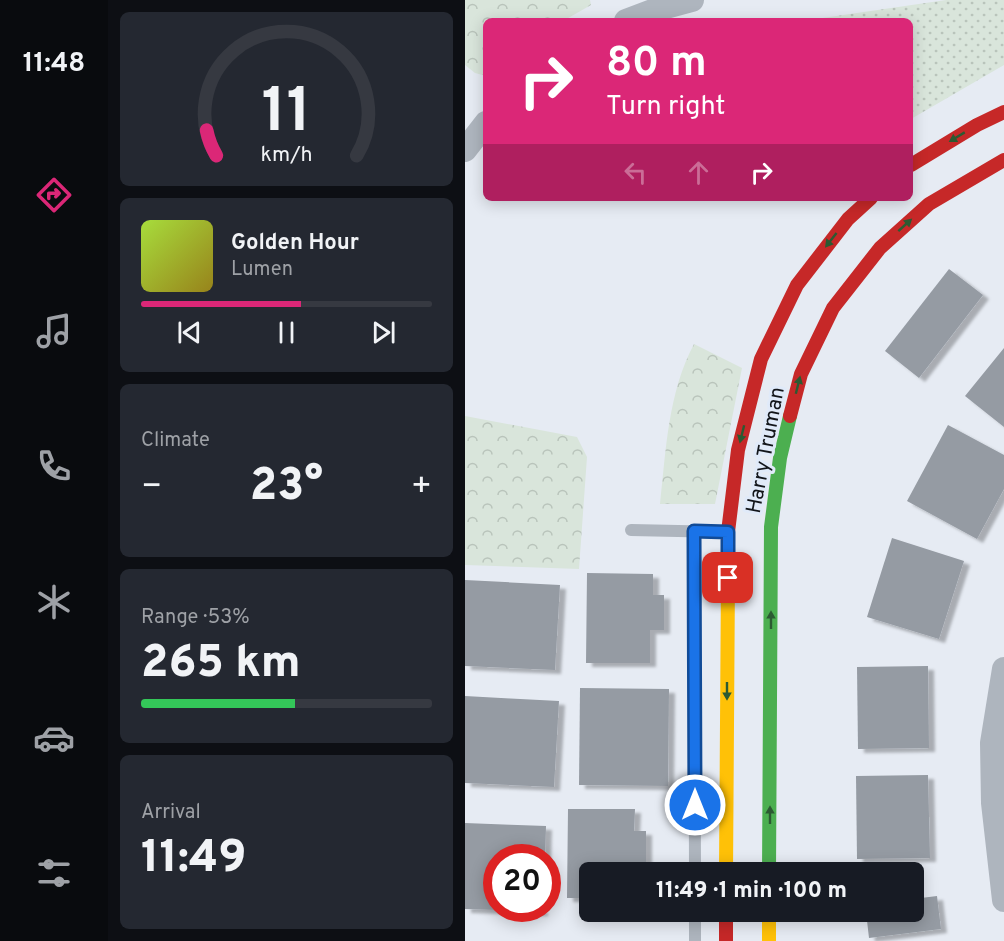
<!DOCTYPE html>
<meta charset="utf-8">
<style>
:root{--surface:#171b24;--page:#242831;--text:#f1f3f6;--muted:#9ea1a6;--line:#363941;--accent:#db2777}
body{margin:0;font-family:Overpass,sans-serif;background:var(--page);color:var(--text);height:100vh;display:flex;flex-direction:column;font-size:22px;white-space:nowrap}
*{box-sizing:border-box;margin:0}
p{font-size:20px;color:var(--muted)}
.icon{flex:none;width:33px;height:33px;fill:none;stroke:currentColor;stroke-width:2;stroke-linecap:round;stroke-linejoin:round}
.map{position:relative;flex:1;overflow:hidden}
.details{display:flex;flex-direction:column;gap:12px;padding:12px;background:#0d0f14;width:357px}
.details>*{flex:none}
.guide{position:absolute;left:18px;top:18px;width:430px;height:183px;border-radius:9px;box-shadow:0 3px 15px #0003;background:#db2777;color:#fff;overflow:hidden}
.speed{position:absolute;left:18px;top:844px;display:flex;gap:12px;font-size:30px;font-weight:700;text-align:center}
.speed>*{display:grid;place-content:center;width:78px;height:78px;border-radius:50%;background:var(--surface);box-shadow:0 3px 15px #0003;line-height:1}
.speed .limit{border:9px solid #d22;background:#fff;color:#111}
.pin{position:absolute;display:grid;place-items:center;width:51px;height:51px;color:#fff;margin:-26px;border-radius:12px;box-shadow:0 3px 9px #0006}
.me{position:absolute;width:66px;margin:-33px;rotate:0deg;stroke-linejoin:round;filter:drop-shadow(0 0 4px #0008)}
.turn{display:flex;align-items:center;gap:21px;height:126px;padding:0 24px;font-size:27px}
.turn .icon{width:78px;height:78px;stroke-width:2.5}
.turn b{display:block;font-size:42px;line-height:51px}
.lanes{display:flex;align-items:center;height:57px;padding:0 24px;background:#0003;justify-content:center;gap:30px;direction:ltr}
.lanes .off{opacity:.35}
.big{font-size:45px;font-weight:800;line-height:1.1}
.details .card{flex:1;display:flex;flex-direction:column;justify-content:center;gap:9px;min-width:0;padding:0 21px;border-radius:9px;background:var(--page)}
.details .dial{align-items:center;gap:0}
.dial svg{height:156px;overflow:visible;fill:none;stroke:var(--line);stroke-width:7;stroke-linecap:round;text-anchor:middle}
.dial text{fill:var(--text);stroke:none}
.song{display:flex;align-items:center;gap:18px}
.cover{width:72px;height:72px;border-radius:9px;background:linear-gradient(135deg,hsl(80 70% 55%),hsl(50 70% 35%))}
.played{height:6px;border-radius:3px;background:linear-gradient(90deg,var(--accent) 55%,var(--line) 55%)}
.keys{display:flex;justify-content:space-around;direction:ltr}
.heat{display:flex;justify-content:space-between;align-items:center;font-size:33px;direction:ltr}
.charge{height:9px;border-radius:4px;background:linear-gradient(90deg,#34c759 53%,var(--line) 0)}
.trip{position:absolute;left:114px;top:862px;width:345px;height:60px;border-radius:9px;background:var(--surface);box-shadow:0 3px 15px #0003;font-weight:800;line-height:60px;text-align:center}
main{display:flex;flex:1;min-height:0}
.dock{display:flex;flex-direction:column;width:108px;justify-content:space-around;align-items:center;background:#090b0e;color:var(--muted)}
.dock .icon{width:42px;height:42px}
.dock .on{color:var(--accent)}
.dock b{font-size:27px;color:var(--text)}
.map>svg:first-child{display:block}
.grass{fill:url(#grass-dots)}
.forest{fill:url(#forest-crowns)}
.building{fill:#959ba3;filter:url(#shadow)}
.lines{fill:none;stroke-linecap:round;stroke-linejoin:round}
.lane{stroke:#aeb5be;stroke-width:12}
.street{stroke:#aeb5be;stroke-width:24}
.fast{stroke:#4caf50;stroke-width:14}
.slow{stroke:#ffc107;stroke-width:14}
.jam{stroke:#c62828;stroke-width:14}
.oneway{fill:#2c5a32}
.route-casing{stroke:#114b97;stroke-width:15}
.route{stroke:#1a73e8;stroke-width:10}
.labels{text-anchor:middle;stroke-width:6;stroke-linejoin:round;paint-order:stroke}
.street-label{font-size:21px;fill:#12151a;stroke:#e0eaf9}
</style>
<main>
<nav class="dock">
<b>11:48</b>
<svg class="icon on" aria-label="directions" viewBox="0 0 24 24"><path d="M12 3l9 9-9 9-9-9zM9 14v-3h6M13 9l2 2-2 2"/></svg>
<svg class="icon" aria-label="music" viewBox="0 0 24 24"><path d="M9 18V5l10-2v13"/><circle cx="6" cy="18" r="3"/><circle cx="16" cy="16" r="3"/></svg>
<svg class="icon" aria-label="phone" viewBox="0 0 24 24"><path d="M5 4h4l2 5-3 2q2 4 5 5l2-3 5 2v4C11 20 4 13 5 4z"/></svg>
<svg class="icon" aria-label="climate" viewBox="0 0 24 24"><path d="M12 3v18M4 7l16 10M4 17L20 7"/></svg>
<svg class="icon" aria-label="car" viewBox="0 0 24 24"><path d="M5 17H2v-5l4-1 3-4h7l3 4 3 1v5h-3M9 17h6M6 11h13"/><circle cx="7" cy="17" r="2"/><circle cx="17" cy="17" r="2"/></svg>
<svg class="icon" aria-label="filters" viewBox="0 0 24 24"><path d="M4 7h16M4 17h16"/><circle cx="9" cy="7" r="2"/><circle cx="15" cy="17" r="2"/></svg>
</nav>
<section class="details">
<div class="card dial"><svg viewBox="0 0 100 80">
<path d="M14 69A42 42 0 1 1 86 69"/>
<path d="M14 69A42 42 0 0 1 9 56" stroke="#db2777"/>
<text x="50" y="56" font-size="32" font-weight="700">11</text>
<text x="50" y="72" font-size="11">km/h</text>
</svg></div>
<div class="card">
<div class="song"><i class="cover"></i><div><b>Golden Hour</b><p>Lumen</p></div></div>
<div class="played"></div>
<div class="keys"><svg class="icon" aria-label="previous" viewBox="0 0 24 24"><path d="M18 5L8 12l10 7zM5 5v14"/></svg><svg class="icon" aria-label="pause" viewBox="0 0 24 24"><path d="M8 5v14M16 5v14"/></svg><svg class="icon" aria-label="next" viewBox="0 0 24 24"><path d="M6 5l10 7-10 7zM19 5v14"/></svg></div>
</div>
<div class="card"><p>Climate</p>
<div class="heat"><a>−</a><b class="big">23°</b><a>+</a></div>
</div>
<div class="card"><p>Range · 53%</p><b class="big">265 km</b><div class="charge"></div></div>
<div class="card"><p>Arrival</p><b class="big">11:49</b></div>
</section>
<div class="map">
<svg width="539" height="941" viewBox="0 0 539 941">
<defs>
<pattern id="grass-dots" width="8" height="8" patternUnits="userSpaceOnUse" patternTransform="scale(1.5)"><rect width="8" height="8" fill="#d9e5db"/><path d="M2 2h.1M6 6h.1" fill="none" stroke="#b9c4bb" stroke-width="1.8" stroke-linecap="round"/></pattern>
<pattern id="forest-crowns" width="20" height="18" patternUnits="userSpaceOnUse" patternTransform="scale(1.5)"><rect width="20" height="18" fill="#d9e5db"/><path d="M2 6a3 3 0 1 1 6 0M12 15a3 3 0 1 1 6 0" fill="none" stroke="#b9c4bb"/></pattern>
<filter id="shadow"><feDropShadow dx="6" dy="4" stdDeviation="1.5" flood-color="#0004"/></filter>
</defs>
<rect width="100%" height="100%" fill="#e6ebf3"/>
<path class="grass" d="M 481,0 L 539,0 L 539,65 L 446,119 L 446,21 L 337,21 Z"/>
<g class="forest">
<path d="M 0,0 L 125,0 L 126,5 L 98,21 L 21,21 L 21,76 L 10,73 L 0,65 Z"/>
<path d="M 229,344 L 277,368 L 250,504 L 195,504 C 201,450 203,393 229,344 Z"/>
<path d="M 0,416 L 112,437 L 122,457 L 114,569 L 0,565 Z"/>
</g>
<g class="building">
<path d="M 484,269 L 518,295 L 454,378 L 420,351 Z"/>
<path d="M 539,348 L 539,427 L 500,396 Z"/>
<path d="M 483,425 L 539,455 L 539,489 L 512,539 L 442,501 Z"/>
<path d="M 427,538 L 499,561 L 474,639 L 402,617 Z"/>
<path d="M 122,573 L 188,574 L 188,595 L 199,595 L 199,630 L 185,630 L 185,663 L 121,663 Z"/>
<path d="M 0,580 L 95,585 L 90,670 L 0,666 Z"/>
<path d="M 463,666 L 464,748 L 393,749 L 392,667 Z"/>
<path d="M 115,688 L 204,689 L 203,786 L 114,785 Z"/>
<path d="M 0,696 L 94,701 L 89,787 L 0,783 Z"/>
<path d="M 463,775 L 465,858 L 392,859 L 391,776 Z"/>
<path d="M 103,809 L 170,809 L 169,831 L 181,831 L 181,865 L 167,865 L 167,873 L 124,873 L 124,898 L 102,898 Z"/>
<path d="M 0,823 L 81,826 L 80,858 L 32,858 L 32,910 L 0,909 Z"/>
<path d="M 472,896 L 476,929 L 404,938 L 401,912 L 448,912 L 448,899 Z"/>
<path d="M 51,909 L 77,909 L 77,912 L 51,911 Z"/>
</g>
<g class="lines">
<g class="lane">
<path d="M 166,530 L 260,532"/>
<path d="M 229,532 L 230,873"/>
<path d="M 230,912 L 230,941"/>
</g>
<g class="street">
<path d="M 161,21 L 190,10 L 227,0"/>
<path d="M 0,150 L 21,123"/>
<path d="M 539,669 L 527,743 L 528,803 L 539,900"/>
</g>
<path class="fast" d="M 304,873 L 306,527 L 315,458 L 325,416"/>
<g class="slow">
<path d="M 261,873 L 263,576"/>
<path d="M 304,912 L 304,941"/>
</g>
<g class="jam">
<path d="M 446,165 L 512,125 L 539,112"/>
<path d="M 325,416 L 336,374 L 368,308 L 415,248 L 464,204 L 539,160"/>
<path d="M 263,576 L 263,532 L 273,450 L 296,359 L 332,285 L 383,219 L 406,198"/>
<path d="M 261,912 L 261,941"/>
</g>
</g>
<defs><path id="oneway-solid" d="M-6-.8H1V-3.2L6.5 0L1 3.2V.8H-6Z" transform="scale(1.5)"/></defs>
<g class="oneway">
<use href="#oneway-solid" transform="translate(492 137) rotate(149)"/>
<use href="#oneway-solid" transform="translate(440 225) rotate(-42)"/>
<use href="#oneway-solid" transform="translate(366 240) rotate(128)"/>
<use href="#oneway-solid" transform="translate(333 385) rotate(-76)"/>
<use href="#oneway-solid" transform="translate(277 434) rotate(104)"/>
<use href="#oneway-solid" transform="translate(306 620) rotate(-90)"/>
<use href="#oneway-solid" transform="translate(262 691) rotate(90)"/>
<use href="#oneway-solid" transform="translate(305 815) rotate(-90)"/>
</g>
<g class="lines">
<g class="route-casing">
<path id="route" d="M 230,805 L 229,531 L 263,532 L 263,578"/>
</g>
<use href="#route" class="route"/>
</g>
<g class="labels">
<g class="street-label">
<text transform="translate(300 450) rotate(-79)" y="7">Harry Truman</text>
</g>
</g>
</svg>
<div class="speed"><div class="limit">20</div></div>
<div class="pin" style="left:263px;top:578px;background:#d93025"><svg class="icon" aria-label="arrive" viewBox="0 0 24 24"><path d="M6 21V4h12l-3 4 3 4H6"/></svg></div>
<svg class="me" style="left:230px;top:805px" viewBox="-20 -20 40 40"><circle r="17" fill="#1a73e8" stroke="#fff" stroke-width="3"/><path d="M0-11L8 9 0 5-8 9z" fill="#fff"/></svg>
<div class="trip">11:49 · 1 min · 100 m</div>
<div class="guide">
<div class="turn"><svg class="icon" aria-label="right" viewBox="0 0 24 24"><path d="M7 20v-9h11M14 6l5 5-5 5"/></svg><div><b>80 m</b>Turn right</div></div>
<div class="lanes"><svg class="icon off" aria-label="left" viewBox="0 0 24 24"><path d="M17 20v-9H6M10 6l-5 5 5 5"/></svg><svg class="icon off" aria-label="ahead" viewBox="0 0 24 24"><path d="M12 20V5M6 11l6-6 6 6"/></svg><svg class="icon" aria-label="right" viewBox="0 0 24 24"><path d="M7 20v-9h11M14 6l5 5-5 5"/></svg></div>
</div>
</div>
</main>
